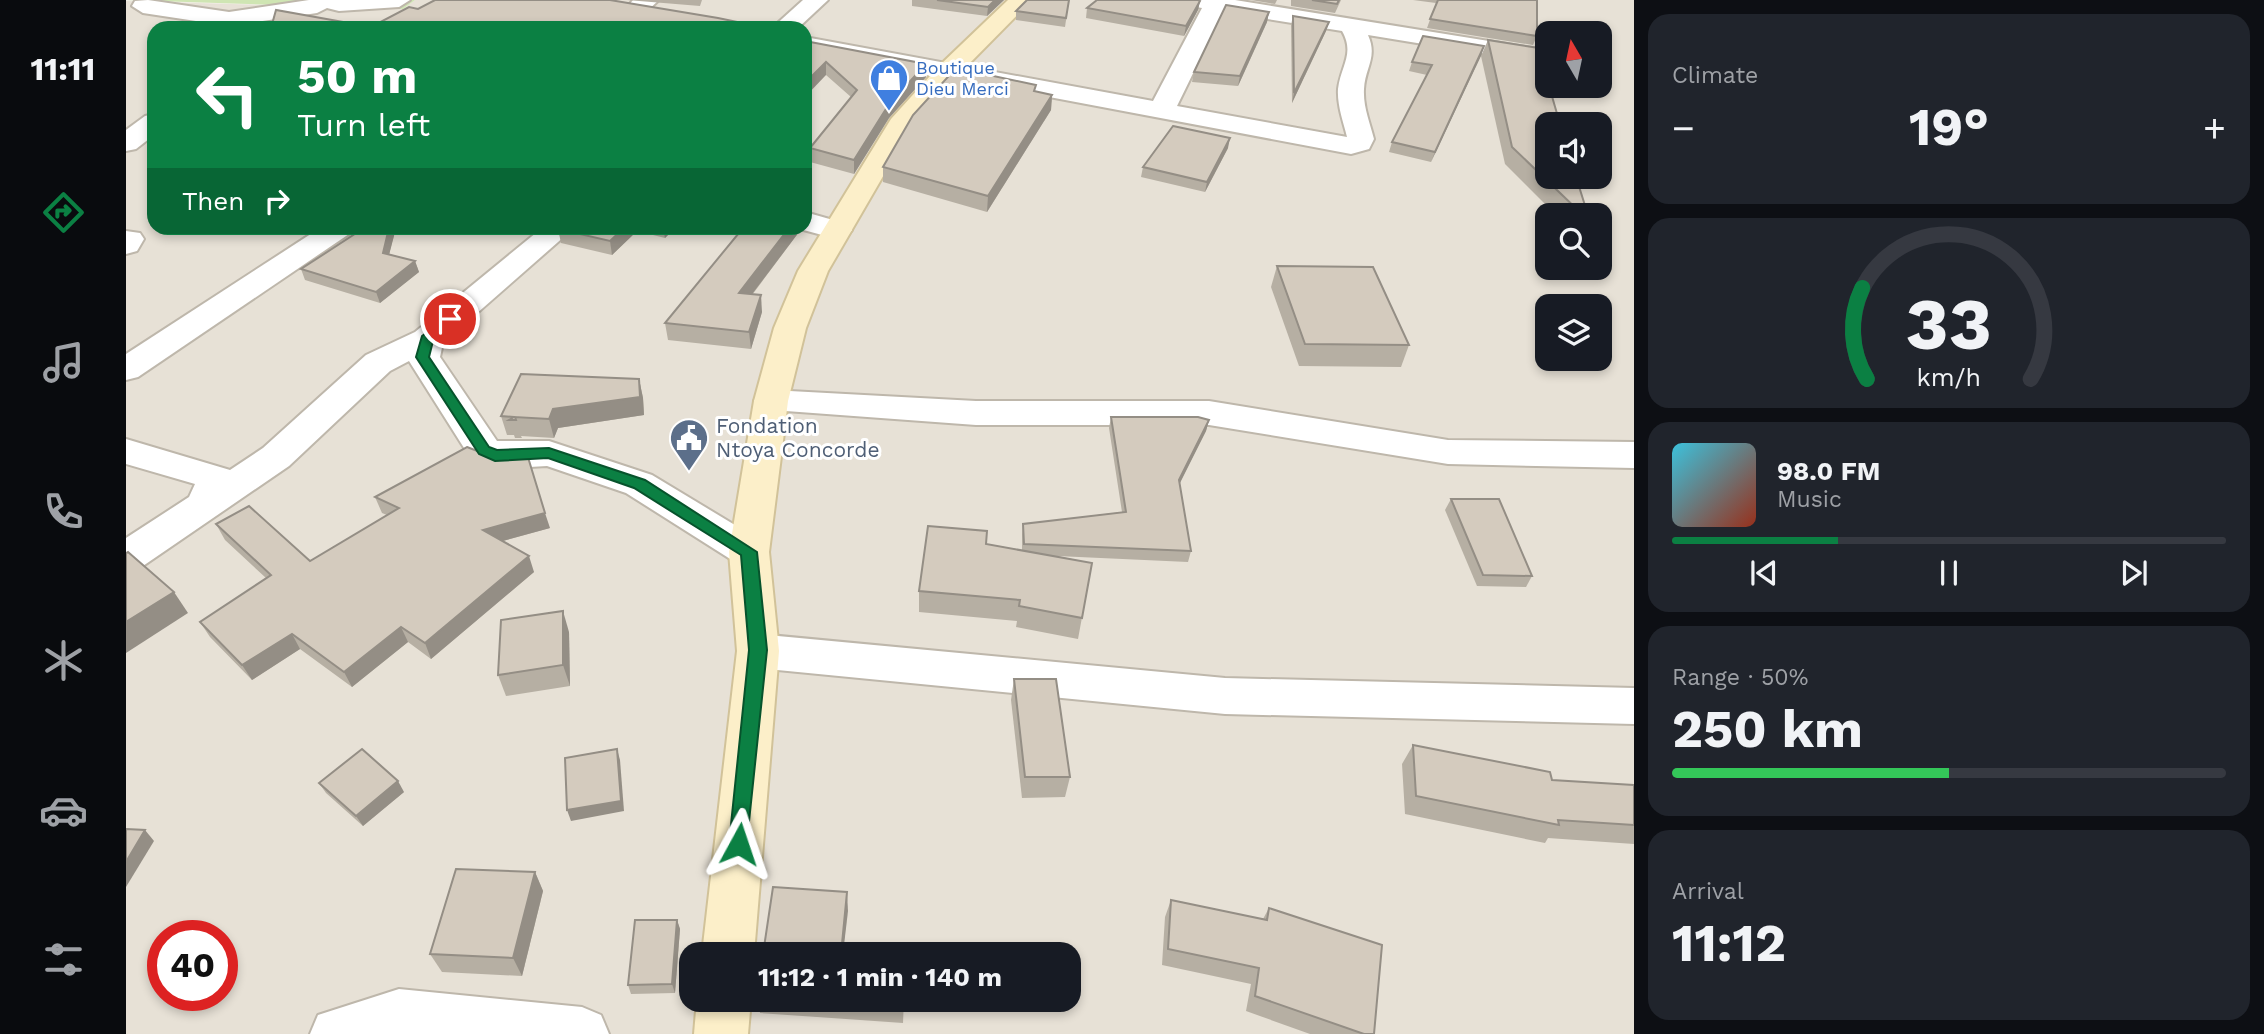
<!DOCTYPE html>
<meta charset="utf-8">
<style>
:root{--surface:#171b24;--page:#20242c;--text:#f1f3f6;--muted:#9ea1a6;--line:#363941;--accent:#0b8043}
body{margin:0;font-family:"Work Sans",sans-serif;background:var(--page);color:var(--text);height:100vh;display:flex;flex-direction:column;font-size:26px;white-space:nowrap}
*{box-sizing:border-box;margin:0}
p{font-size:23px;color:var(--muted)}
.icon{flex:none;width:38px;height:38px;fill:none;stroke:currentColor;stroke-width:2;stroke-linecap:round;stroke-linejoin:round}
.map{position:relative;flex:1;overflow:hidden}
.side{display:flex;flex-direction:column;gap:14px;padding:14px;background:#0d0f14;width:630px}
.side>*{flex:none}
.top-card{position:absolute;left:21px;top:21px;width:665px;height:214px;border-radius:21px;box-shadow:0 4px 10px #0003;background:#0b8043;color:#fff;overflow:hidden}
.needle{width:46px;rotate:351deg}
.tools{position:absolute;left:1409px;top:21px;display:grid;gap:14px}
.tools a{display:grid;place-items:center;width:77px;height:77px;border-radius:14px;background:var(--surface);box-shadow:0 4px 10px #0003;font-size:35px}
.speed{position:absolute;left:21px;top:920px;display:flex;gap:14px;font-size:35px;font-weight:700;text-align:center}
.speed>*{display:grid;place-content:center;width:91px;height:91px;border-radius:50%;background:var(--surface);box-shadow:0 4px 10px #0003;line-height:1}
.speed .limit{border:10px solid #d22;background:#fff;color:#111}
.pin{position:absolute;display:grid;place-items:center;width:60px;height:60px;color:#fff;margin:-30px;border:4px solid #fff;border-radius:50%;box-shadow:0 2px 7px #0007}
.me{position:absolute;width:77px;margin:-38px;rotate:5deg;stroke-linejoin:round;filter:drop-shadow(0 0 5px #0008)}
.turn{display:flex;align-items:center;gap:24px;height:147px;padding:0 35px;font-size:32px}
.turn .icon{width:91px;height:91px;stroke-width:2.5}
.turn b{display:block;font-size:49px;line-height:60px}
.then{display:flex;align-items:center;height:66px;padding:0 35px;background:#0003;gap:14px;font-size:26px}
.big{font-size:52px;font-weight:700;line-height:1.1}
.side .tile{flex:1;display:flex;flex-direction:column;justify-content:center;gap:10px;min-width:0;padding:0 24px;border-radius:21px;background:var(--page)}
.side .dial{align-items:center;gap:0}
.dial svg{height:182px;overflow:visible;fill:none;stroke:var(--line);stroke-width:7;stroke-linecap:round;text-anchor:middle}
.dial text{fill:var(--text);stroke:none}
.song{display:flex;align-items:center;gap:21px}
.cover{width:84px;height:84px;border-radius:10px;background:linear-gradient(135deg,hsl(190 70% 55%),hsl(10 70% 35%))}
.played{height:7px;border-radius:4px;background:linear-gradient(90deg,var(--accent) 30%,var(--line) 30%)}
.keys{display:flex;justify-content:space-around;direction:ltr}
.heat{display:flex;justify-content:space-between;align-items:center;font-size:38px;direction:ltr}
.charge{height:10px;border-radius:5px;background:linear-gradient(90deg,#34c759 50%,var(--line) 0)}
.trip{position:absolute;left:553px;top:942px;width:402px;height:70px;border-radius:21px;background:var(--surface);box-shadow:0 4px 10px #0003;font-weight:700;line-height:70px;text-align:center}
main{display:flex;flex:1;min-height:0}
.tab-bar{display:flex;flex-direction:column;width:126px;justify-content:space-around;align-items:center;background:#090b0e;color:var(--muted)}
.tab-bar .icon{width:49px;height:49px}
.tab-bar .active{color:var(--accent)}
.tab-bar b{font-size:32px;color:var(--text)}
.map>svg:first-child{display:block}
.residential{fill:#e7e1d6;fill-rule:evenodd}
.green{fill:#cfe5b3}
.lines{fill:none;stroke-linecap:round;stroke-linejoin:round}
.street-casing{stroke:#beb7ab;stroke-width:4}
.secondary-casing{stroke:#d1c299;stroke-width:4}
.street{fill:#fff;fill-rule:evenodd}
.secondary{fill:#fcefc9;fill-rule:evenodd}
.wall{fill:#b6afa3}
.shaded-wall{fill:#948e85}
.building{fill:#d4cbbe;stroke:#948e85;stroke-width:2}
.route{fill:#0b8043;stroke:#07532c;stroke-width:2}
.labels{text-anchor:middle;stroke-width:6;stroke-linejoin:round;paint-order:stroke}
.far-shop-label{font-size:18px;fill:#366cbe;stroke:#fff;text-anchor:start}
.service-label{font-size:21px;fill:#4e5e75;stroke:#fff;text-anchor:start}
</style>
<main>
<nav class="tab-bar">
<b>11:11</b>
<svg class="icon active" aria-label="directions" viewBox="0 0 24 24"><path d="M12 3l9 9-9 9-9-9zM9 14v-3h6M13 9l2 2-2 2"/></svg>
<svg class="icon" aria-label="music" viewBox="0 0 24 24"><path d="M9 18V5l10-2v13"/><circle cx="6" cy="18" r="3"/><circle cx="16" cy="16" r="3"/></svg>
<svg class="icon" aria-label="phone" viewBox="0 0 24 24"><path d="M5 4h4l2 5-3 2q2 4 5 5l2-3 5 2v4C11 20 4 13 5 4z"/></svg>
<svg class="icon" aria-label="climate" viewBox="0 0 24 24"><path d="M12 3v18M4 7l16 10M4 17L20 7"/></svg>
<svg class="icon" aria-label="car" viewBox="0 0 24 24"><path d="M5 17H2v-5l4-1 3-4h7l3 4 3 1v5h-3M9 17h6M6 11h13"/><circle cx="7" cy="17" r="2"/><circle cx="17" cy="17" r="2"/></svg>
<svg class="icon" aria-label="filters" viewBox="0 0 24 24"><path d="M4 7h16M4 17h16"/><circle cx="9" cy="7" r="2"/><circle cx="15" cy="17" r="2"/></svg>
</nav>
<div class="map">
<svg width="1508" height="1034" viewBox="0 0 1508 1034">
<rect width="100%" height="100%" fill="#f3f0e8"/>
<path class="residential" d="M 289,0 L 1508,0 L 1508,1034 L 0,1034 L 0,1 L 277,9 ZM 28,28 L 679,28 L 679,228 L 28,228 ZM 1421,33 L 1474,33 L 1474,86 L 1421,86 ZM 1421,124 L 1474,124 L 1474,177 L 1421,177 ZM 1421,215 L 1474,215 L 1474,268 L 1421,268 ZM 1421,306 L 1474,306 L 1474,359 L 1421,359 ZM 37,936 L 96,936 L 96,996 L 37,996 ZM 565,954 L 943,954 L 943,999 L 565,999 Z"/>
<path class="green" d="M 0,0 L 289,0 L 277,9 Z"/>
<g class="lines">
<g class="street-casing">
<g id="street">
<path d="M 22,0 L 103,12 L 183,0 L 284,0 L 273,7 L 213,11 L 201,8 L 191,13 L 103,26 L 17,13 L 6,6 L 9,1 Z"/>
<path d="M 507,0 L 533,0 L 521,11 L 513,13 L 502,6 Z"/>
<path d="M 677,0 L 702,0 L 672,28 L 646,28 Z"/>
<path d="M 1056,0 L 1109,0 L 1413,49 L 1421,51 L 1421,61 L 1413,63 L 1242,35 C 1252,57 1239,68 1238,89 C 1237,107 1244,123 1248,139 L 1243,149 L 1225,154 L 679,51 L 679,37 L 1027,101 L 1076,8 L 1059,5 ZM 1097,12 L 1216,31 C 1229,54 1215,65 1212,89 C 1211,105 1217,121 1221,137 L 1051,106 Z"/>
<path d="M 28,114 L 28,135 L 10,149 L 0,151 L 0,130 L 19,116 Z"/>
<path d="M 679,212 L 721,224 L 726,230 L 721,236 L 711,239 L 670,228 L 679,228 Z"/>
<path d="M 194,228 L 228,228 L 223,234 L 12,377 L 0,380 L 0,354 Z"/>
<path d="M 416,228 L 448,228 L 317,343 L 314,357 L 371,441 L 423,441 L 526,475 L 637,542 L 643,552 L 637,562 L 623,567 L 609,562 L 500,493 L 421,466 L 369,469 L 345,459 L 283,361 L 264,371 L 163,466 L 14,568 L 0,573 L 0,538 L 63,497 L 69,484 L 0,464 L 0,439 L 104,470 L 137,448 L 240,355 L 289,332 Z"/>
<path d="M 0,231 L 14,233 L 18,239 L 11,251 L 0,254 Z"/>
<path d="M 645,390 L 850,401 L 1083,401 L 1322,440 L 1508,442 L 1508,468 L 1322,464 L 1083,425 L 850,425 L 633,409 L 628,401 L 633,393 Z"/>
<path d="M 632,634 L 1099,678 L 1508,688 L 1508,724 L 1099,714 L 632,668 L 617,663 L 611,651 L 617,639 Z"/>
<path d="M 273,989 L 456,1007 L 475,1015 L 483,1034 L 184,1034 L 192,1015 Z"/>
</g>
</g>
<g class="secondary-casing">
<g id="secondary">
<path d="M 882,0 L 906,0 L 831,76 L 785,128 L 702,271 L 680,328 L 662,401 L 643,552 L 653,651 L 628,954 L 576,954 L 611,651 L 603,552 L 628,401 L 648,328 L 672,271 L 765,119 L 813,66 Z"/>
<path d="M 571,999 L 625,999 L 622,1034 L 568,1034 Z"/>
</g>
</g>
<use href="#street" class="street"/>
<use href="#secondary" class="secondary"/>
</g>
<g class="wall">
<path d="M 501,0 L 576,0 L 574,6 Z"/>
<path d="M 786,0 L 878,0 L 861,16 L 786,6 Z"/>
<path d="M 943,0 L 939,27 L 890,20 L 890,11 Z"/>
<path d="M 1125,0 L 1151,0 L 1149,4 Z"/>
<path d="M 1165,0 L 1215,0 L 1209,13 L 1165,6 Z"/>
<path d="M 1287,0 L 1411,0 L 1411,36 L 1407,45 L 1301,28 L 1310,3 Z"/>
<path d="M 1074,1 L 1072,10 L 1058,36 L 960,18 L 961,8 Z"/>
<path d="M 1143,12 L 1141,22 L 1112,86 L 1066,82 L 1068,72 Z"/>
<path d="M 1167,16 L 1203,22 L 1200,31 L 1166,103 L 1165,25 Z"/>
<path d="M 1362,40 L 1462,215 L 1430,215 L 1379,164 L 1355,56 Z"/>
<path d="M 679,41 L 800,64 L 800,77 L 763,118 L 728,174 L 684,162 L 684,148 L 725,97 L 700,75 Z"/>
<path d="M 1358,46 L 1305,162 L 1263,152 L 1266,142 L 1301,75 L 1283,71 L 1286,62 Z"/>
<path d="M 909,91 L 926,95 L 925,110 L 861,212 L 757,182 L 757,167 Z"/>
<path d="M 1102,148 L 1079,192 L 1015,177 L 1017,167 Z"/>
<path d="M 238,228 L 270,228 L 263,254 L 289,261 L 293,272 L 254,303 L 179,280 L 175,269 Z"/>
<path d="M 374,228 L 413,228 L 404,235 Z"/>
<path d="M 434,228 L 549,228 L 539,238 L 511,231 L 486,255 L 435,243 L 432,229 Z"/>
<path d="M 673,232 L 626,295 L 636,312 L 625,349 L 542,340 L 539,323 Z"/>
<path d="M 1151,266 L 1283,345 L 1275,367 L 1173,366 L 1145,287 Z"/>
<path d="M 513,379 L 517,398 L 518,415 L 432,428 L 428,438 L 395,436 L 396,438 L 389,438 L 388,435 L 381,435 L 375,416 Z"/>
<path d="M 985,417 L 1083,420 L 1080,431 L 1053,484 L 1065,551 L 1062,562 L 931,556 L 966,563 L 952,639 L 890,627 L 891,621 L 793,612 L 793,591 L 860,544 L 896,550 L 896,535 L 897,524 L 996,512 L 983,428 Z"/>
<path d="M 249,497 L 424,528 L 377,541 L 408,572 L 305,659 L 282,642 L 226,687 L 174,649 L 126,680 L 84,637 L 74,622 L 140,578 L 99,540 L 90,524 L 184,561 L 261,515 L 256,513 Z"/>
<path d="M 1325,499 L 1406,576 L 1400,587 L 1351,586 L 1319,510 Z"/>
<path d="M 443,632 L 444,686 L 380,696 L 372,675 Z"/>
<path d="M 888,679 L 944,777 L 939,797 L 896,798 L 885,700 Z"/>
<path d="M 1287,745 L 1426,780 L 1508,825 L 1508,844 L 1422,838 L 1419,843 L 1279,814 L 1276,764 Z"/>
<path d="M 193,783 L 278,792 L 237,826 L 200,793 Z"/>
<path d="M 409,872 L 417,891 L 396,976 L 316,972 L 304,954 Z"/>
<path d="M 1045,900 L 1137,919 L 1143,908 L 1248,1034 L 1184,1034 L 1120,1011 L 1125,984 L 1036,965 L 1039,917 Z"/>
<path d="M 551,920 L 554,929 L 549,993 L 505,994 L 502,985 Z"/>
<path d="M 632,999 L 778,999 L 777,1023 L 634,1013 Z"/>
</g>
<g class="shaded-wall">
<path d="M 869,0 L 878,0 L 861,16 L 862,7 Z"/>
<path d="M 1074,1 L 1072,10 L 1058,36 L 1060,26 Z"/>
<path d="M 1143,12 L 1141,22 L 1112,86 L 1114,76 Z"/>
<path d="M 1203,22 L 1200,31 L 1166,103 L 1168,93 Z"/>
<path d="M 1358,46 L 1355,56 L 1305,162 L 1309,152 Z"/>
<path d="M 700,62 L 700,75 L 679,97 L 679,83 Z"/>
<path d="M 800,64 L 800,77 L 763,118 L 728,174 L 728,160 L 763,104 Z"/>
<path d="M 926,95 L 925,110 L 861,212 L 862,196 Z"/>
<path d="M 1104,138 L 1102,148 L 1079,192 L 1081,182 Z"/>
<path d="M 263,228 L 270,228 L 261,263 L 257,253 Z"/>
<path d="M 402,228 L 413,228 L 404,235 Z"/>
<path d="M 498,228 L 511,228 L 511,231 L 486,255 L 484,241 Z"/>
<path d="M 537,228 L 549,228 L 539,238 Z"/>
<path d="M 663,228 L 673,228 L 673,232 L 614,310 L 613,293 Z"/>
<path d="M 289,261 L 293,272 L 254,303 L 250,292 Z"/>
<path d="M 635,295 L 636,312 L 625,349 L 623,332 Z"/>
<path d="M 513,379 L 517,398 L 518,415 L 432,428 L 428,438 L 423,419 L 427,409 Z"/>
<path d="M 1083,420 L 1080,431 L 1050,491 L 1053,480 Z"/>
<path d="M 419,513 L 424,528 L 362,545 L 357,530 Z"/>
<path d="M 403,556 L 408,572 L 305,659 L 299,643 Z"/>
<path d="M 48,592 L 62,613 L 0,653 L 0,622 Z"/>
<path d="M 437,611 L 443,632 L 444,686 L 437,665 Z"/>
<path d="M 275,627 L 282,642 L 226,687 L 218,672 Z"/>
<path d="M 166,634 L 174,649 L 126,680 L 116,665 Z"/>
<path d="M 491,749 L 494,760 L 498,811 L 445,821 L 441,810 Z"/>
<path d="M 272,781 L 278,792 L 237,826 L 230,816 Z"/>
<path d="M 19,830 L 28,841 L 0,887 L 0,862 Z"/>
<path d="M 409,872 L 417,891 L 396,976 L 387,958 Z"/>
<path d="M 721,892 L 722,911 L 717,954 L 715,954 Z"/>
<path d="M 551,920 L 554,929 L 549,993 L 546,984 Z"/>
</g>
<g class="building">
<path d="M 309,0 L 484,0 L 592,18 L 640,28 L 145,28 L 150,10 L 245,27 L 283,7 L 292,9 Z"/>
<path d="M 811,0 L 869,0 L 862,7 Z"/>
<path d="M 901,0 L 943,0 L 940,18 L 890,11 Z"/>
<path d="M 971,0 L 1072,0 L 1074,1 L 1060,26 L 961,8 Z"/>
<path d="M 1186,0 L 1213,0 L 1211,4 Z"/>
<path d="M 1312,0 L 1411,0 L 1411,36 L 1304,19 Z"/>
<path d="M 1100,5 L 1143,12 L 1114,76 L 1068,72 Z"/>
<path d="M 1167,16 L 1203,22 L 1168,93 Z"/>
<path d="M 1297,36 L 1358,46 L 1309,152 L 1266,142 L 1306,65 L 1286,62 Z"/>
<path d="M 1362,40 L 1413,48 L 1412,79 L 1421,80 L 1421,86 L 1423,86 L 1434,124 L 1421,124 L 1421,177 L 1450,177 L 1462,215 L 1457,215 L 1386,147 Z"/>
<path d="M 679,41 L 800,64 L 763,104 L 728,160 L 684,148 L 731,90 L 700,62 L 679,83 Z"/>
<path d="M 830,68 L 910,85 L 908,91 L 926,95 L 862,196 L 757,167 L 787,115 Z"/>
<path d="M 1047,126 L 1104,138 L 1081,182 L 1017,167 Z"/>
<path d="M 238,228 L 263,228 L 257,253 L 289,261 L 250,292 L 175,269 Z"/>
<path d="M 434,228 L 498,228 L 484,241 L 432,229 Z"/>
<path d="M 617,228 L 663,228 L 613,293 L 635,295 L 623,332 L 539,323 Z"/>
<path d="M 1151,266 L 1247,267 L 1283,345 L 1179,344 Z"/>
<path d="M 395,374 L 513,379 L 514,397 L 427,409 L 423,419 L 389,417 L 390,420 L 383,420 L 388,417 L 375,416 Z"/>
<path d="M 985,417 L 1072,417 L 1083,420 L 1053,480 L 1065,551 L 898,544 L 897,524 L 1000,512 Z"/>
<path d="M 341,447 L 364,456 L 401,454 L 419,513 L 357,530 L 403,556 L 299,643 L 275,627 L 218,672 L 166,634 L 116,665 L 74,622 L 145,575 L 90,524 L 123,506 L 184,561 L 273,508 L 249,497 Z"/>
<path d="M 1325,499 L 1373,499 L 1406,576 L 1357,575 Z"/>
<path d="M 802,526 L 861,531 L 860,544 L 966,563 L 956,618 L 893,606 L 894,600 L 793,591 Z"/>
<path d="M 2,552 L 48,592 L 0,622 L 0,553 Z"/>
<path d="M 437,611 L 437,665 L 372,675 L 375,620 Z"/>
<path d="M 888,679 L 930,679 L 944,777 L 899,777 Z"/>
<path d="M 1287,745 L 1424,772 L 1426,780 L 1508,785 L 1508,825 L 1432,820 L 1433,825 L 1290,796 Z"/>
<path d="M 236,749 L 272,781 L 230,816 L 193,783 Z"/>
<path d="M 491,749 L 495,801 L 441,810 L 439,758 Z"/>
<path d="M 0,829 L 19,830 L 0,862 Z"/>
<path d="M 330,869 L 409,872 L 387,958 L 304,954 Z"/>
<path d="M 647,887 L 721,892 L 715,954 L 637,954 Z"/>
<path d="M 1045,900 L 1141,920 L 1143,908 L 1256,945 L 1248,1034 L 1238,1034 L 1129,996 L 1133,968 L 1042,949 Z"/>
<path d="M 509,920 L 551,920 L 546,984 L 502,985 Z"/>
<path d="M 679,999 L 778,999 L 778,1006 Z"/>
</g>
<path class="route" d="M 324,315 L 331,319 L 307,341 L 303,357 L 363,447 L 371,450 L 423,448 L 519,480 L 631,552 L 641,650 L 620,850 L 613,853 L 606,850 L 603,844 L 623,650 L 615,555 L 508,488 L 422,458 L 369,461 L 353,454 L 290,357 L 296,336 Z"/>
<defs>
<g id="shop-pin" transform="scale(2.0125)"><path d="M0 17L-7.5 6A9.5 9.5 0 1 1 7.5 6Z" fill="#3f7fe0" stroke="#fff"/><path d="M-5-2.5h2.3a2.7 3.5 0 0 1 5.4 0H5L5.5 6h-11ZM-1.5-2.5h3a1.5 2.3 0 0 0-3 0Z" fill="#fff"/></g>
<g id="civic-pin" transform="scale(2.0125)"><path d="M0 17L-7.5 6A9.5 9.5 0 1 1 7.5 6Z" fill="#5c6f8a" stroke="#fff"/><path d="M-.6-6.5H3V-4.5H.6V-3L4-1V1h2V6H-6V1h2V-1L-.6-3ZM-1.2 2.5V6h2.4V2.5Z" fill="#fff"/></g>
</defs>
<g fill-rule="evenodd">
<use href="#shop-pin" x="763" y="78"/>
<use href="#civic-pin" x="563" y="438"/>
</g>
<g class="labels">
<g class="far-shop-label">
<text x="790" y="74">Boutique<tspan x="790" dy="21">Dieu Merci</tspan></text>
</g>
<g class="service-label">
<text x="590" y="433">Fondation<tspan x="590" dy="24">Ntoya Concorde</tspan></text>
</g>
</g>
</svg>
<div class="tools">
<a><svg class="needle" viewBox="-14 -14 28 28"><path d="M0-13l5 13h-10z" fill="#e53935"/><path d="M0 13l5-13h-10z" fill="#9ea1a6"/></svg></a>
<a><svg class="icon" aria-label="sound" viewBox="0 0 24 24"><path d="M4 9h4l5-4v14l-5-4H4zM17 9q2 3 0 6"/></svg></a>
<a><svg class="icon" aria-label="search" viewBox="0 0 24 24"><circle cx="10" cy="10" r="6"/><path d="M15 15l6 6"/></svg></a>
<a><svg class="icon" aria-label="layers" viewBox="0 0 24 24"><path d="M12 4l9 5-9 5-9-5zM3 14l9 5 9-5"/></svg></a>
</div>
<div class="speed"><div class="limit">40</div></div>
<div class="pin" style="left:324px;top:319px;background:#d93025"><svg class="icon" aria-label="arrive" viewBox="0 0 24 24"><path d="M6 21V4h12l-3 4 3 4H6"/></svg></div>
<svg class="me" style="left:613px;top:844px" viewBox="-20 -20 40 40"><path d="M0-17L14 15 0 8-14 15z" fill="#0b8043" stroke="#fff" stroke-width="4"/></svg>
<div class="trip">11:12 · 1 min · 140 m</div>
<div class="top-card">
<div class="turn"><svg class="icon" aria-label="left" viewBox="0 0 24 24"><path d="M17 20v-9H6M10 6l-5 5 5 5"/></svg><div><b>50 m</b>Turn left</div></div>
<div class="then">Then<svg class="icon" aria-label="right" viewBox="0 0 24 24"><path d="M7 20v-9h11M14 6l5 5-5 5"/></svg></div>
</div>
</div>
<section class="side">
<div class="tile"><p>Climate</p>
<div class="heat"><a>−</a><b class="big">19°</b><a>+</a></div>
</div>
<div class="tile dial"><svg viewBox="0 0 100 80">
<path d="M14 69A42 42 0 1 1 86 69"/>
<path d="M14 69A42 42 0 0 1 12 29" stroke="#0b8043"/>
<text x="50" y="56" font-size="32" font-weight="700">33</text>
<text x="50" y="72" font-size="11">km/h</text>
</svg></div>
<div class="tile">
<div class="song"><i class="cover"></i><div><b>98.0 FM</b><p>Music</p></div></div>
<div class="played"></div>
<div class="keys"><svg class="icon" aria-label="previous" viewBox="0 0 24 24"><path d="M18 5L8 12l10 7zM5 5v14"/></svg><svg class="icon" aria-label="pause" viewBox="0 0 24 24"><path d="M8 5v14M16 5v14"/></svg><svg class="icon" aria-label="next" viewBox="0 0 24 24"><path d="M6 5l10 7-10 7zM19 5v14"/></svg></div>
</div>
<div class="tile"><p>Range · 50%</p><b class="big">250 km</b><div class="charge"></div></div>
<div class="tile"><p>Arrival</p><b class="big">11:12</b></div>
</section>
</main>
